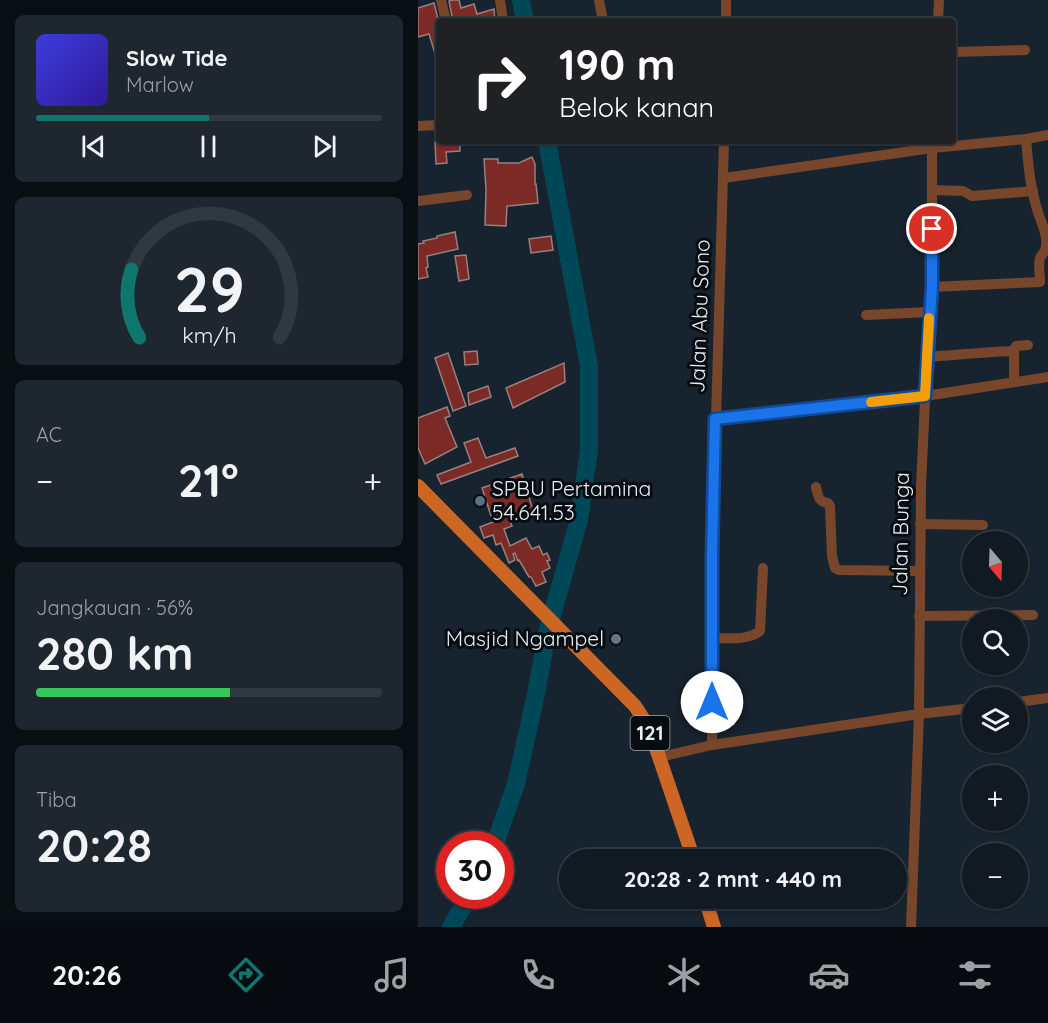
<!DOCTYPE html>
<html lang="id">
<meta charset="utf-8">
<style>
:root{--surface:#111a22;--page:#1e272f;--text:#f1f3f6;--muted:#9ca1a5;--line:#303840;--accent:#0f766e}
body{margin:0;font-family:Quicksand,sans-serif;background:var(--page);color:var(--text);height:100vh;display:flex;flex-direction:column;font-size:22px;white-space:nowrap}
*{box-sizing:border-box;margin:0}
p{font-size:20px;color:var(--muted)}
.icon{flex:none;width:33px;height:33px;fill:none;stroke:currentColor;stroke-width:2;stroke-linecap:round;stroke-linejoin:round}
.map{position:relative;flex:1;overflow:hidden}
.side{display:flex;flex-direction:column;gap:15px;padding:15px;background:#090e13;width:418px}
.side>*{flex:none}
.hud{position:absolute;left:18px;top:18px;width:520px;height:126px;border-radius:6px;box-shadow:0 2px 4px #0004,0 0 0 2px var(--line);background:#202124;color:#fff;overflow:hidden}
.needle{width:39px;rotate:161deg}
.tools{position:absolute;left:544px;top:531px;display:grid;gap:12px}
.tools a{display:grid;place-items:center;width:66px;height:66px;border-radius:50%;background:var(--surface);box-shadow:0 2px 4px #0004,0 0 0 2px var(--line);font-size:30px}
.speed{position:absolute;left:18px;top:831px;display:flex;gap:12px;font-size:30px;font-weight:700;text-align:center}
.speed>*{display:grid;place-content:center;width:78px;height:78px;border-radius:50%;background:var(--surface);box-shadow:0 2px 4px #0004,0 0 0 2px var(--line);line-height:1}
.speed .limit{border:9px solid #d22;background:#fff;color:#111}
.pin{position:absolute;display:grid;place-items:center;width:51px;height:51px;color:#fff;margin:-26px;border:3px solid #fff;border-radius:50%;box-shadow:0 2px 6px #0007}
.me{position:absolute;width:66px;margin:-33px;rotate:0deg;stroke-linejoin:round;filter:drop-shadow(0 0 4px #0008)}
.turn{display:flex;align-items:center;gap:21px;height:126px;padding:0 24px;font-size:27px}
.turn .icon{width:78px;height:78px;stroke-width:2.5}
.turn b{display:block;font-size:42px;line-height:51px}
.big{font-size:45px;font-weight:700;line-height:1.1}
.side .widget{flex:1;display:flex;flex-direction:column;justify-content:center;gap:9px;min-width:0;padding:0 21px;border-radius:9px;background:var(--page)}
.side .dial{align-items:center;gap:0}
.dial svg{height:156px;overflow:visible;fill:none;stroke:var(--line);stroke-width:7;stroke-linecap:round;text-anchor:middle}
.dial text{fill:var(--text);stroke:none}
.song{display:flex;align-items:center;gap:18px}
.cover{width:72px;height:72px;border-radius:9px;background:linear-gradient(135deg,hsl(240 70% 55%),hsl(250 70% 35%))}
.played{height:6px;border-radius:3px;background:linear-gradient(90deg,var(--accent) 50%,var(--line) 50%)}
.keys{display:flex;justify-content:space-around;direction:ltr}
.heat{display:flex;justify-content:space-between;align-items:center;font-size:33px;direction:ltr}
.charge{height:9px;border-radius:4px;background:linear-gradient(90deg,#34c759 56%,var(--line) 0)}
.trip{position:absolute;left:141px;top:849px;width:348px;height:60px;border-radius:30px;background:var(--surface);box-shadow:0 2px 4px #0004,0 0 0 2px var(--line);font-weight:700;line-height:60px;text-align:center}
.tabs{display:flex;height:96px;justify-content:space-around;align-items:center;background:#070a0e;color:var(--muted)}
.tabs .icon{width:42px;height:42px}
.tabs .on{color:var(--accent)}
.tabs b{font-size:27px;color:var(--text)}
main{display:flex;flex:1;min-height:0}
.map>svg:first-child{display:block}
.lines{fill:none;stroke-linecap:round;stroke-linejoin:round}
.river{stroke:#004858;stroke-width:18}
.building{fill:#7b2a26;stroke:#97817f;stroke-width:1.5}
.minor{stroke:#77462b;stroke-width:10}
.major{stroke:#cb6624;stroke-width:14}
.route-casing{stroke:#114b97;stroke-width:15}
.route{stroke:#1a73e8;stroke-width:10}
.slow{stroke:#f59e0b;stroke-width:10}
.service-dot{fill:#5c6f8a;stroke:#070c11;stroke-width:2}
.worship-dot{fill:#6b7280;stroke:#070c11;stroke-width:2}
.labels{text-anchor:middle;stroke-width:6;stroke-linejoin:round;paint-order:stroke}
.shield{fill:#070c11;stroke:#a3aab1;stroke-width:1.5}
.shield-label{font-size:20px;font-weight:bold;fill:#e6eef6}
.street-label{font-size:21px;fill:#e6eef6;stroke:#070c11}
.poi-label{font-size:21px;fill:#e6eef6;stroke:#070c11;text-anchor:start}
</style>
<main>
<section class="side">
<div class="widget">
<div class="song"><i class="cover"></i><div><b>Slow Tide</b><p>Marlow</p></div></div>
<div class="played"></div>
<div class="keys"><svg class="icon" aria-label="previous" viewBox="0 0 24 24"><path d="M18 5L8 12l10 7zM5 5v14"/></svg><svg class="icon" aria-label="pause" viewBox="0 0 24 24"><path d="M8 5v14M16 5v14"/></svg><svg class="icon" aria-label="next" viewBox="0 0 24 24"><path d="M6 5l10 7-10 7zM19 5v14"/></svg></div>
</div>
<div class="widget dial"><svg viewBox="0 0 100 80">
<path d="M14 69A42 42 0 1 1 86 69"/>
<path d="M14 69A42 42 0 0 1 10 34" stroke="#0f766e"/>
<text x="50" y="56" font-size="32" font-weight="700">29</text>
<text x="50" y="72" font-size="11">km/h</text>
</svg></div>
<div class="widget"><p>AC</p>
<div class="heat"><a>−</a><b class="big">21°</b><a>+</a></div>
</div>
<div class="widget"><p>Jangkauan · 56%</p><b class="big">280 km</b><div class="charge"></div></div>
<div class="widget"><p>Tiba</p><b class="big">20:28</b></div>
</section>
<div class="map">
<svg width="630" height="927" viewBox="0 0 630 927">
<rect width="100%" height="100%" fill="#17232e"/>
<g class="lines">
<g class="river">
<path d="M 103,0 L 107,21"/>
<path d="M 77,844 L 98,784 L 118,694 L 129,633 L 161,520 L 171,450 L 171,366 L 129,141"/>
<path d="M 33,927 L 51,896"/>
</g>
</g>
<g class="building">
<path d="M 35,0 L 41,0 L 43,8 L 56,4 L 59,14 L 76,9 L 77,21 L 35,21 L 31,1 Z"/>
<path d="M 16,3 L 21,23 L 21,60 L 19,60 L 11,34 L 0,37 L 0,8 Z"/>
<path d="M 42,141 L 42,151 L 28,152 L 29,163 L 18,164 L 17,142 Z"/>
<path d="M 114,157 L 117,164 L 117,184 L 118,184 L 120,203 L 89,206 L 88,226 L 67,225 L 68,190 L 66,159 L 80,159 L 80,163 L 101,163 Z"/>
<path d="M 37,232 L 40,249 L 9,256 L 10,267 L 8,268 L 10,277 L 0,279 L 0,244 L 6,243 L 5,241 L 19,238 L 19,236 Z"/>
<path d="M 133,236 L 135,250 L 113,253 L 111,239 Z"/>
<path d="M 48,255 L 51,279 L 41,281 L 37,256 Z"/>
<path d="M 59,351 L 60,364 L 47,365 L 46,352 Z"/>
<path d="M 30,353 L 48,406 L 35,411 L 17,358 Z"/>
<path d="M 146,363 L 147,382 L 95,408 L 88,388 Z"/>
<path d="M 70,386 L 73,397 L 51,405 L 50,393 Z"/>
<path d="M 29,407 L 32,416 L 27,418 L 39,447 L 7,464 L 0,448 L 0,418 Z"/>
<path d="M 60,438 L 68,458 L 97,448 L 100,456 L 23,484 L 19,475 L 53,462 L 46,443 Z"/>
<path d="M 104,474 L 115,510 L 91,518 L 94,526 L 86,529 L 92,546 L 108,538 L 114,549 L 121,546 L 125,555 L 129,553 L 132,560 L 129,561 L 132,568 L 124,572 L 128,582 L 118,586 L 113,577 L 111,577 L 101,560 L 100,561 L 97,553 L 95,554 L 97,560 L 91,563 L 83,543 L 78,545 L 75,535 L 66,538 L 62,527 L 75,522 L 64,488 Z"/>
</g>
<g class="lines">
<g class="minor">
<path d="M 23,0 L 28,21"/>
<path d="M 82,0 L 85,21"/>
<path d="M 181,0 L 185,21"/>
<path d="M 308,21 L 308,0"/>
<path d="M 520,21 L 521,0"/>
<path d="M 536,52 L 607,50"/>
<path d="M 0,126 L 21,125"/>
<path d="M 306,178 L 514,148 L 608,139 L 630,135"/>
<path d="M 514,190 L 545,191 L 554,196 L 615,191"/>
<path d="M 0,201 L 49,195"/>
<path d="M 514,287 L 622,282 C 622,274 620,266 622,258 C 624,254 628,251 628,246 C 630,233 622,221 619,209 C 612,187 610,162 608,139"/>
<path d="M 448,315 L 511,312"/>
<path d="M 509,357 C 538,355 567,352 596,351"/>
<path d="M 596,382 L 596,351 L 598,346 L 610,345"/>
<path d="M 297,419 L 507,396 L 630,377"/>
<path d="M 398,487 C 400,495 400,502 410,503 L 412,506 L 414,556 L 417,568 L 421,570 L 502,571"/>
<path d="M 502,524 L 565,525"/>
<path d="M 501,616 L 615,615"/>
<path d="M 294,638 C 309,638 329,641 342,631 L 345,568"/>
<path d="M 600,702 L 630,698"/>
<path d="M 294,745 L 295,523 L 306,141"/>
<path d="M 242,757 L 294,745 L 501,714 L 555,708"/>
<path d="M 493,927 L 501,714 L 503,486 L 509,357 L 514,287 L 514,141"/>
</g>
<g class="major">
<path d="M 0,486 L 217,706 L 228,723 L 235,739 L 276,860"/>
<path d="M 287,898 L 296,927"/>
</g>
</g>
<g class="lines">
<g class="route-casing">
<path id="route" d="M 294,702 L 294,556 L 297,419 L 507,396 L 514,287 L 514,229"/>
</g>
<use href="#route" class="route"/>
<path class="slow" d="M 453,402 L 507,396 L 511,318"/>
</g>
<circle class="service-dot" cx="62" cy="501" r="6"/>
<circle class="worship-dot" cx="198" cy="639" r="6"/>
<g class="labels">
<rect class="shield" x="212.5" y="716" width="39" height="34" rx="4.5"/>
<g class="shield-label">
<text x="232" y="740">121</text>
</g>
<g class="street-label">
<text transform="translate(282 316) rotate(-88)" y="7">Jalan Abu Sono</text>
<text transform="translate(483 534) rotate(-89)" y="7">Jalan Bunga</text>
</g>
<g class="poi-label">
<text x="74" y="496">SPBU Pertamina<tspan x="74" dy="24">54.641.53</tspan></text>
<text x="186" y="646" text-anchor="end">Masjid Ngampel</text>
</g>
</g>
</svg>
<div class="tools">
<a><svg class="needle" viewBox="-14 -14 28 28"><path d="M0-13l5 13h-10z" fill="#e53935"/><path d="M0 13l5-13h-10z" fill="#9ca1a5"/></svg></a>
<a><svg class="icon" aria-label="search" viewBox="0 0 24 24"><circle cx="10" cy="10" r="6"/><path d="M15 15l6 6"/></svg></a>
<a><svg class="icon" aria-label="layers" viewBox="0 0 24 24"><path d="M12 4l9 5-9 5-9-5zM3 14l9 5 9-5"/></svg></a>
<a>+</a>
<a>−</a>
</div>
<div class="speed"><div class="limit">30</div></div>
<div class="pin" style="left:514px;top:229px;background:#d93025"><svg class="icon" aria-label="arrive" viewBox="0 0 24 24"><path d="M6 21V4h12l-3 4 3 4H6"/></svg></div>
<svg class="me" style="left:294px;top:702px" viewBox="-20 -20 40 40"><circle r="19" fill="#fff"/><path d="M0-13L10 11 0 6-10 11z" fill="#1a73e8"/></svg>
<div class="trip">20:28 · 2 mnt · 440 m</div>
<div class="hud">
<div class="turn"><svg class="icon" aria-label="right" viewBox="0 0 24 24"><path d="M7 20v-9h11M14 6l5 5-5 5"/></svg><div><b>190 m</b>Belok kanan</div></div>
</div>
</div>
</main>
<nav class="tabs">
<b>20:26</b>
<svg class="icon on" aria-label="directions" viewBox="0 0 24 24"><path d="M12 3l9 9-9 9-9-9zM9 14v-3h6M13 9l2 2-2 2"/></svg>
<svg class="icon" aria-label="music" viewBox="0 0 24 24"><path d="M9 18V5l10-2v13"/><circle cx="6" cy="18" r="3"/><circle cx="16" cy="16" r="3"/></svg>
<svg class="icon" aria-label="phone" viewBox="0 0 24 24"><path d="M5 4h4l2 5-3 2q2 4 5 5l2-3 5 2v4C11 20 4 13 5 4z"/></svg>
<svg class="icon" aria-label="climate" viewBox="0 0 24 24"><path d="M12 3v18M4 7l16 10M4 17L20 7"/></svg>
<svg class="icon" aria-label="car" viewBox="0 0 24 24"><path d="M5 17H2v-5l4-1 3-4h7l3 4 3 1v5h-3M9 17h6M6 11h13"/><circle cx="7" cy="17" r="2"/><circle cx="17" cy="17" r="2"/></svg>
<svg class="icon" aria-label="filters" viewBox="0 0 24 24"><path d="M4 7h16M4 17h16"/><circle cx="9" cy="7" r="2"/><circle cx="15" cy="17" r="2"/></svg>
</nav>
